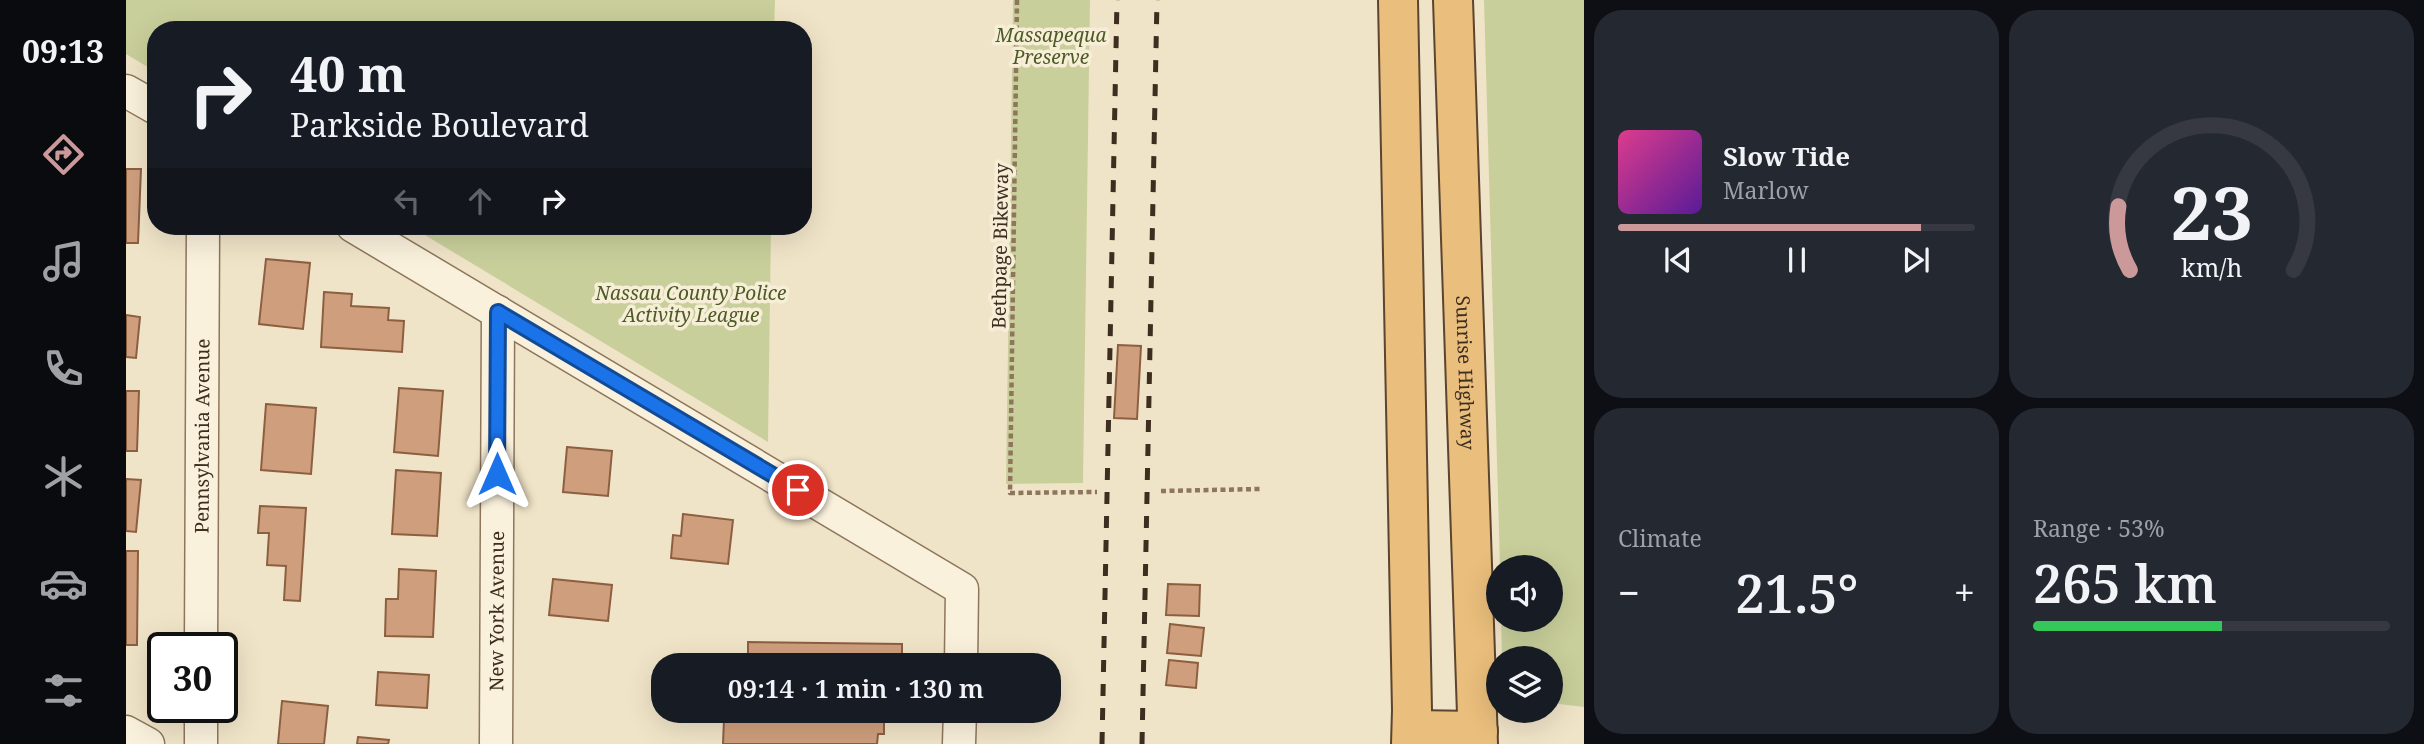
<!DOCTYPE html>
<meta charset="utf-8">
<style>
:root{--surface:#171b24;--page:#242831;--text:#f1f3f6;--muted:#9ea1a6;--line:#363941;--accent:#cc999b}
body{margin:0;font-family:"Noto Serif",serif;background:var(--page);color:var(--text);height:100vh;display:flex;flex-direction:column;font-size:26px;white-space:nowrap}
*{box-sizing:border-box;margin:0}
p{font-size:23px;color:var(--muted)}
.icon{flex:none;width:38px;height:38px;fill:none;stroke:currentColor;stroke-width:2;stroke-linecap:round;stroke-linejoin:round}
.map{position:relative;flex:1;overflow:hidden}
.panel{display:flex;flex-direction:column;gap:10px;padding:10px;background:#0d0f14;width:840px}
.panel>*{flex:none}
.banner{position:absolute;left:21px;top:21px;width:665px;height:214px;border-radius:28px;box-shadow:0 7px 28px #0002;background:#171b24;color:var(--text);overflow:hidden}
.tools{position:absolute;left:1360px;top:555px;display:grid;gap:14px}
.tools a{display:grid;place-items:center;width:77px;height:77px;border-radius:50%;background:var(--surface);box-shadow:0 7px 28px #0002;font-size:35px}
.speed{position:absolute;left:21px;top:632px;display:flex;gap:14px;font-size:35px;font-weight:700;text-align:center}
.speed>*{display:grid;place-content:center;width:91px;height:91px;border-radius:50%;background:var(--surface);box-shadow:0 7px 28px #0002;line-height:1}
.speed .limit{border:4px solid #111;border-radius:10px;background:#fff;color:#111}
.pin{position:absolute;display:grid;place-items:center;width:60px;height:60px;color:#fff;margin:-30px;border:4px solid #fff;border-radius:50%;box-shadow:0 2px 7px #0007}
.me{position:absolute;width:77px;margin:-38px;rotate:0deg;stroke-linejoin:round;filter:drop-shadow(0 0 5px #0008)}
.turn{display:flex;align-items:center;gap:24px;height:147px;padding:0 28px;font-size:32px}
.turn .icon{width:91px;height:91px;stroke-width:2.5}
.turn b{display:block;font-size:49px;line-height:60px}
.lanes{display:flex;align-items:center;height:66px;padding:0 28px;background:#0003;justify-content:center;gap:35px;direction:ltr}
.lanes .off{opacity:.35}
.big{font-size:52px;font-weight:600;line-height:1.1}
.panel .card{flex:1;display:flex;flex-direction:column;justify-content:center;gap:10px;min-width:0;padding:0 24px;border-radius:28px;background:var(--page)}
.panel .dial{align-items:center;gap:0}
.dial svg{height:182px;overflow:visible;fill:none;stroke:var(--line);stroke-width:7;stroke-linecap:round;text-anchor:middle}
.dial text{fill:var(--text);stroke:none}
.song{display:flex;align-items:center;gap:21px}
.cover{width:84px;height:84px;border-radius:10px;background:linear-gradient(135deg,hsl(330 70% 55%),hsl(270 70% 35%))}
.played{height:7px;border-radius:4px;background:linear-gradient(90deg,var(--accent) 85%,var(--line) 85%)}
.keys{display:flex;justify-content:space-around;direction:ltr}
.heat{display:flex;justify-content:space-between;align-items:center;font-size:38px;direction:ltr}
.charge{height:10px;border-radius:5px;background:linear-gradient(90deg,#34c759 53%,var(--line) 0)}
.panel .tiles{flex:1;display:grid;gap:10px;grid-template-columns:repeat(2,1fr)}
.trip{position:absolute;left:525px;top:653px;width:410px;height:70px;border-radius:28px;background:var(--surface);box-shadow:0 7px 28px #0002;font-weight:600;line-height:70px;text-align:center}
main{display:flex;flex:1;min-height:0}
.tabs{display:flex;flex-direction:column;width:126px;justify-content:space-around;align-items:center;background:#090b0e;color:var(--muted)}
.tabs .icon{width:49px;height:49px}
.tabs .on{color:var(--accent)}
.tabs b{font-size:32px;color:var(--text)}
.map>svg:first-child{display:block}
.green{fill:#c9cf9b}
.building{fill:#cf9f7d;stroke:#8d5f41;stroke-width:2}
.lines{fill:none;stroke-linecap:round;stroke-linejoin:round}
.minor-casing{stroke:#8d765c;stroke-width:35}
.trunk-casing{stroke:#5b4430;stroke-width:42}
.path{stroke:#8d765c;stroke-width:4.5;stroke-dasharray:5 3.5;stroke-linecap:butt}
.minor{stroke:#faf1dc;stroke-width:32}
.trunk{stroke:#eabe7c;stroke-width:38}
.rail{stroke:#3d2e20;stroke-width:5;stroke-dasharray:12 12;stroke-linecap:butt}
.route-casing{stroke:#114b97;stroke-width:18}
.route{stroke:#1a73e8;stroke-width:12}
.labels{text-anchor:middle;stroke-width:7;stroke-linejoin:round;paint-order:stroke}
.park-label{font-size:19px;font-style:italic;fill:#4d5a26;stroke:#f7eed8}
.street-label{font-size:19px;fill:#3d2e20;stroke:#f7eed8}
</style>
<main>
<nav class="tabs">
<b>09:13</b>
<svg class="icon on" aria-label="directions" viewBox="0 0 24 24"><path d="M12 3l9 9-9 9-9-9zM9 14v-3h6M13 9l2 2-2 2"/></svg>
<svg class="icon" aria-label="music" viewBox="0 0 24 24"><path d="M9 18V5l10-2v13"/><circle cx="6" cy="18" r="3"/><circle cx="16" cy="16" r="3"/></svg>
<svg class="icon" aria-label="phone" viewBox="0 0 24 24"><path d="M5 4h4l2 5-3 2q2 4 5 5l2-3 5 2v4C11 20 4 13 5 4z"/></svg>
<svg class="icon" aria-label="climate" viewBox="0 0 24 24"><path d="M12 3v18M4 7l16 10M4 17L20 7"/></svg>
<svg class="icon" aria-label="car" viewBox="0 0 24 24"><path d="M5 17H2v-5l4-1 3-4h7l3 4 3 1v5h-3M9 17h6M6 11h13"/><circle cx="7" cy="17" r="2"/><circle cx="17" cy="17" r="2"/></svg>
<svg class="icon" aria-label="filters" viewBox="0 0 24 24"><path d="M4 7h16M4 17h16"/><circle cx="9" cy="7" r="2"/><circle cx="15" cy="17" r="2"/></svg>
</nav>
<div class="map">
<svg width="1458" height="744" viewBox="0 0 1458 744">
<rect width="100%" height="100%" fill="#f0e4c8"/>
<g class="green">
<path d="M 0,0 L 649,0 L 648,30 L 30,30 L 30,72 L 0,54 Z"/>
<path d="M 887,0 L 964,0 L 957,483 L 880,484 Z"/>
<path d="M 1358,0 L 1458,0 L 1458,707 L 1425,703 L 1424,658 L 1376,658 L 1375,620 L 1424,620 L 1424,567 L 1374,567 Z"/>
<path d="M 284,226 L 645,226 L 642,442 Z"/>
</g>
<g class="building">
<path d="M 0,169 L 15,169 L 12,243 L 0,243 Z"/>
<path d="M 140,259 L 184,263 L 177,329 L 133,324 Z"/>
<path d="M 198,292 L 226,294 L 225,306 L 263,308 L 262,320 L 278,321 L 276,352 L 195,347 Z"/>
<path d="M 0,315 L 14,317 L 10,358 L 0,357 Z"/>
<path d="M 992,345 L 1015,346 L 1011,419 L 988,418 Z"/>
<path d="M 273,388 L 317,391 L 312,456 L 268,452 Z"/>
<path d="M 0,391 L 13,391 L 11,451 L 0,451 Z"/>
<path d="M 140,404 L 190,408 L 185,474 L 135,470 Z"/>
<path d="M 441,447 L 486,451 L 482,496 L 437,492 Z"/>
<path d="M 270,470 L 315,473 L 311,536 L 266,534 Z"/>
<path d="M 0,479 L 15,480 L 10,532 L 0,531 Z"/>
<path d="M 134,506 L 180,508 L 174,601 L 158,600 L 160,566 L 141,565 L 143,533 L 132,533 Z"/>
<path d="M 557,514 L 607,520 L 602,564 L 545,558 L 547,535 L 555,536 Z"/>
<path d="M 0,551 L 12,551 L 11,645 L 0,645 Z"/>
<path d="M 273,569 L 310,571 L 307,637 L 259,636 L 260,599 L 272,599 Z"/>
<path d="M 427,579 L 486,585 L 482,621 L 423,615 Z"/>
<path d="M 1042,584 L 1074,585 L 1073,616 L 1040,615 Z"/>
<path d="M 1044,624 L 1078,628 L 1075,656 L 1041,653 Z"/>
<path d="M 622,642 L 776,644 L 776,665 L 622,665 Z"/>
<path d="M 1043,660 L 1072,663 L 1070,688 L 1040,685 Z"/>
<path d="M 252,672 L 303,675 L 301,708 L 250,705 Z"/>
<path d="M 156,701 L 202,706 L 198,744 L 152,744 Z"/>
<path d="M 621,710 L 775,710 L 775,716 L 621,714 Z"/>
<path d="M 598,719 L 758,721 L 758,734 L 752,734 L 751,744 L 597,744 Z"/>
<path d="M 232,737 L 263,740 L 262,744 L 231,744 Z"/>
</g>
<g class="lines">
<g class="minor-casing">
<g id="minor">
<path d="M 0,91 L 30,108"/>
<path d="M 227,226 L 836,589 L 835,665"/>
<path id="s1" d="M 75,648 L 77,226"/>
<path d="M 0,732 L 22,744"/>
<path d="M 75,744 L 75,707"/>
<path id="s2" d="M 370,744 L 372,312"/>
<path d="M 833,744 L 834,710"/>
</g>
</g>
<g class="trunk-casing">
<g id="trunk">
<path d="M 1272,0 L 1286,710 L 1285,744"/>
<path id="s3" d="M 1327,0 L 1352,744"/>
<path d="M 1286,730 L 1352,731"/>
</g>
</g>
<g class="path">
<path d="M 891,0 L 884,493 L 971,492"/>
<path d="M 1035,491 L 1134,489"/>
</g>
<use href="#minor" class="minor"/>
<use href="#trunk" class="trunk"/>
<g class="rail">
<path d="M 976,744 L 991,0"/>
<path d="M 1016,744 L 1031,0"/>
</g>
</g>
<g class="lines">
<g class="route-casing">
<path id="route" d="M 371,474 L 372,312 L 672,490"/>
</g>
<use href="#route" class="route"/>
</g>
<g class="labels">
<g class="park-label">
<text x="925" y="42">Massapequa<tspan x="925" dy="22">Preserve</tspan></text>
<text x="565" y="300">Nassau County Police<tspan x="565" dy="22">Activity League</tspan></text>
</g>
<g class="street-label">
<text transform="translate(874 246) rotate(-89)" y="7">Bethpage Bikeway</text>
<text dy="7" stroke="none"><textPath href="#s3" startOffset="373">Sunrise Highway</textPath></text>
<text dy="7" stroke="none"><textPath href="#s1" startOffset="212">Pennsylvania Avenue</textPath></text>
<text dy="7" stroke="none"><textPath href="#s2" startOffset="133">New York Avenue</textPath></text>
</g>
</g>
</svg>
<div class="tools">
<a><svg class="icon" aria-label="sound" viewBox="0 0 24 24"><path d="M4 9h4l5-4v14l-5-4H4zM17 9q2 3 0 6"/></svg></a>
<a><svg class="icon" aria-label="layers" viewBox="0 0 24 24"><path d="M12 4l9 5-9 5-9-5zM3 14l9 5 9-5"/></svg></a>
</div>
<div class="speed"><div class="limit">30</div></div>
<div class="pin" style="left:672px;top:490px;background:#d93025"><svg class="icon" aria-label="arrive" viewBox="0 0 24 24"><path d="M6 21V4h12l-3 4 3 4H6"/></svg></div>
<svg class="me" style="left:371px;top:474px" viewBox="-20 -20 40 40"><path d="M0-17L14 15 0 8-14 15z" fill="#1a73e8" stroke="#fff" stroke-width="4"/></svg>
<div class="trip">09:14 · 1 min · 130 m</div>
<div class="banner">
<div class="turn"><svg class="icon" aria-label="right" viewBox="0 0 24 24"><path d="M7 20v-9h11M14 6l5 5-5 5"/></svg><div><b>40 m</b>Parkside Boulevard</div></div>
<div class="lanes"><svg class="icon off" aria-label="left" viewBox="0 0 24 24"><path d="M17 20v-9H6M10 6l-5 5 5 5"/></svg><svg class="icon off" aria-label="ahead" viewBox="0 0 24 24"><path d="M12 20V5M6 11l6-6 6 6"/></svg><svg class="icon" aria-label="right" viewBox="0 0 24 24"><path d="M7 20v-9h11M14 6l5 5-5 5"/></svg></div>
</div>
</div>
<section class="panel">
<div class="tiles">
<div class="card">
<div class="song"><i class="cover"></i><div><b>Slow Tide</b><p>Marlow</p></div></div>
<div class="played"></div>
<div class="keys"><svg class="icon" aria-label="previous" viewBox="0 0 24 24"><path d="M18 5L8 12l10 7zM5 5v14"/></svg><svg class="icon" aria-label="pause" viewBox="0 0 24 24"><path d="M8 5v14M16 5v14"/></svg><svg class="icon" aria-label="next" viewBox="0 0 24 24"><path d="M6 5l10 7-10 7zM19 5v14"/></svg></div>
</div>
<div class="card dial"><svg viewBox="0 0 100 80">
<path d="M14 69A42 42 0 1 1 86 69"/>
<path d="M14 69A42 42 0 0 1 9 41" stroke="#cc999b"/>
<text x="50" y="56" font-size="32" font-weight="700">23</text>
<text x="50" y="72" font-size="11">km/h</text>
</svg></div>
<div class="card"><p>Climate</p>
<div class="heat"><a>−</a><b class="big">21.5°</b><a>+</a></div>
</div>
<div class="card"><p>Range · 53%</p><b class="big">265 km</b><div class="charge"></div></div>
</div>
</section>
</main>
